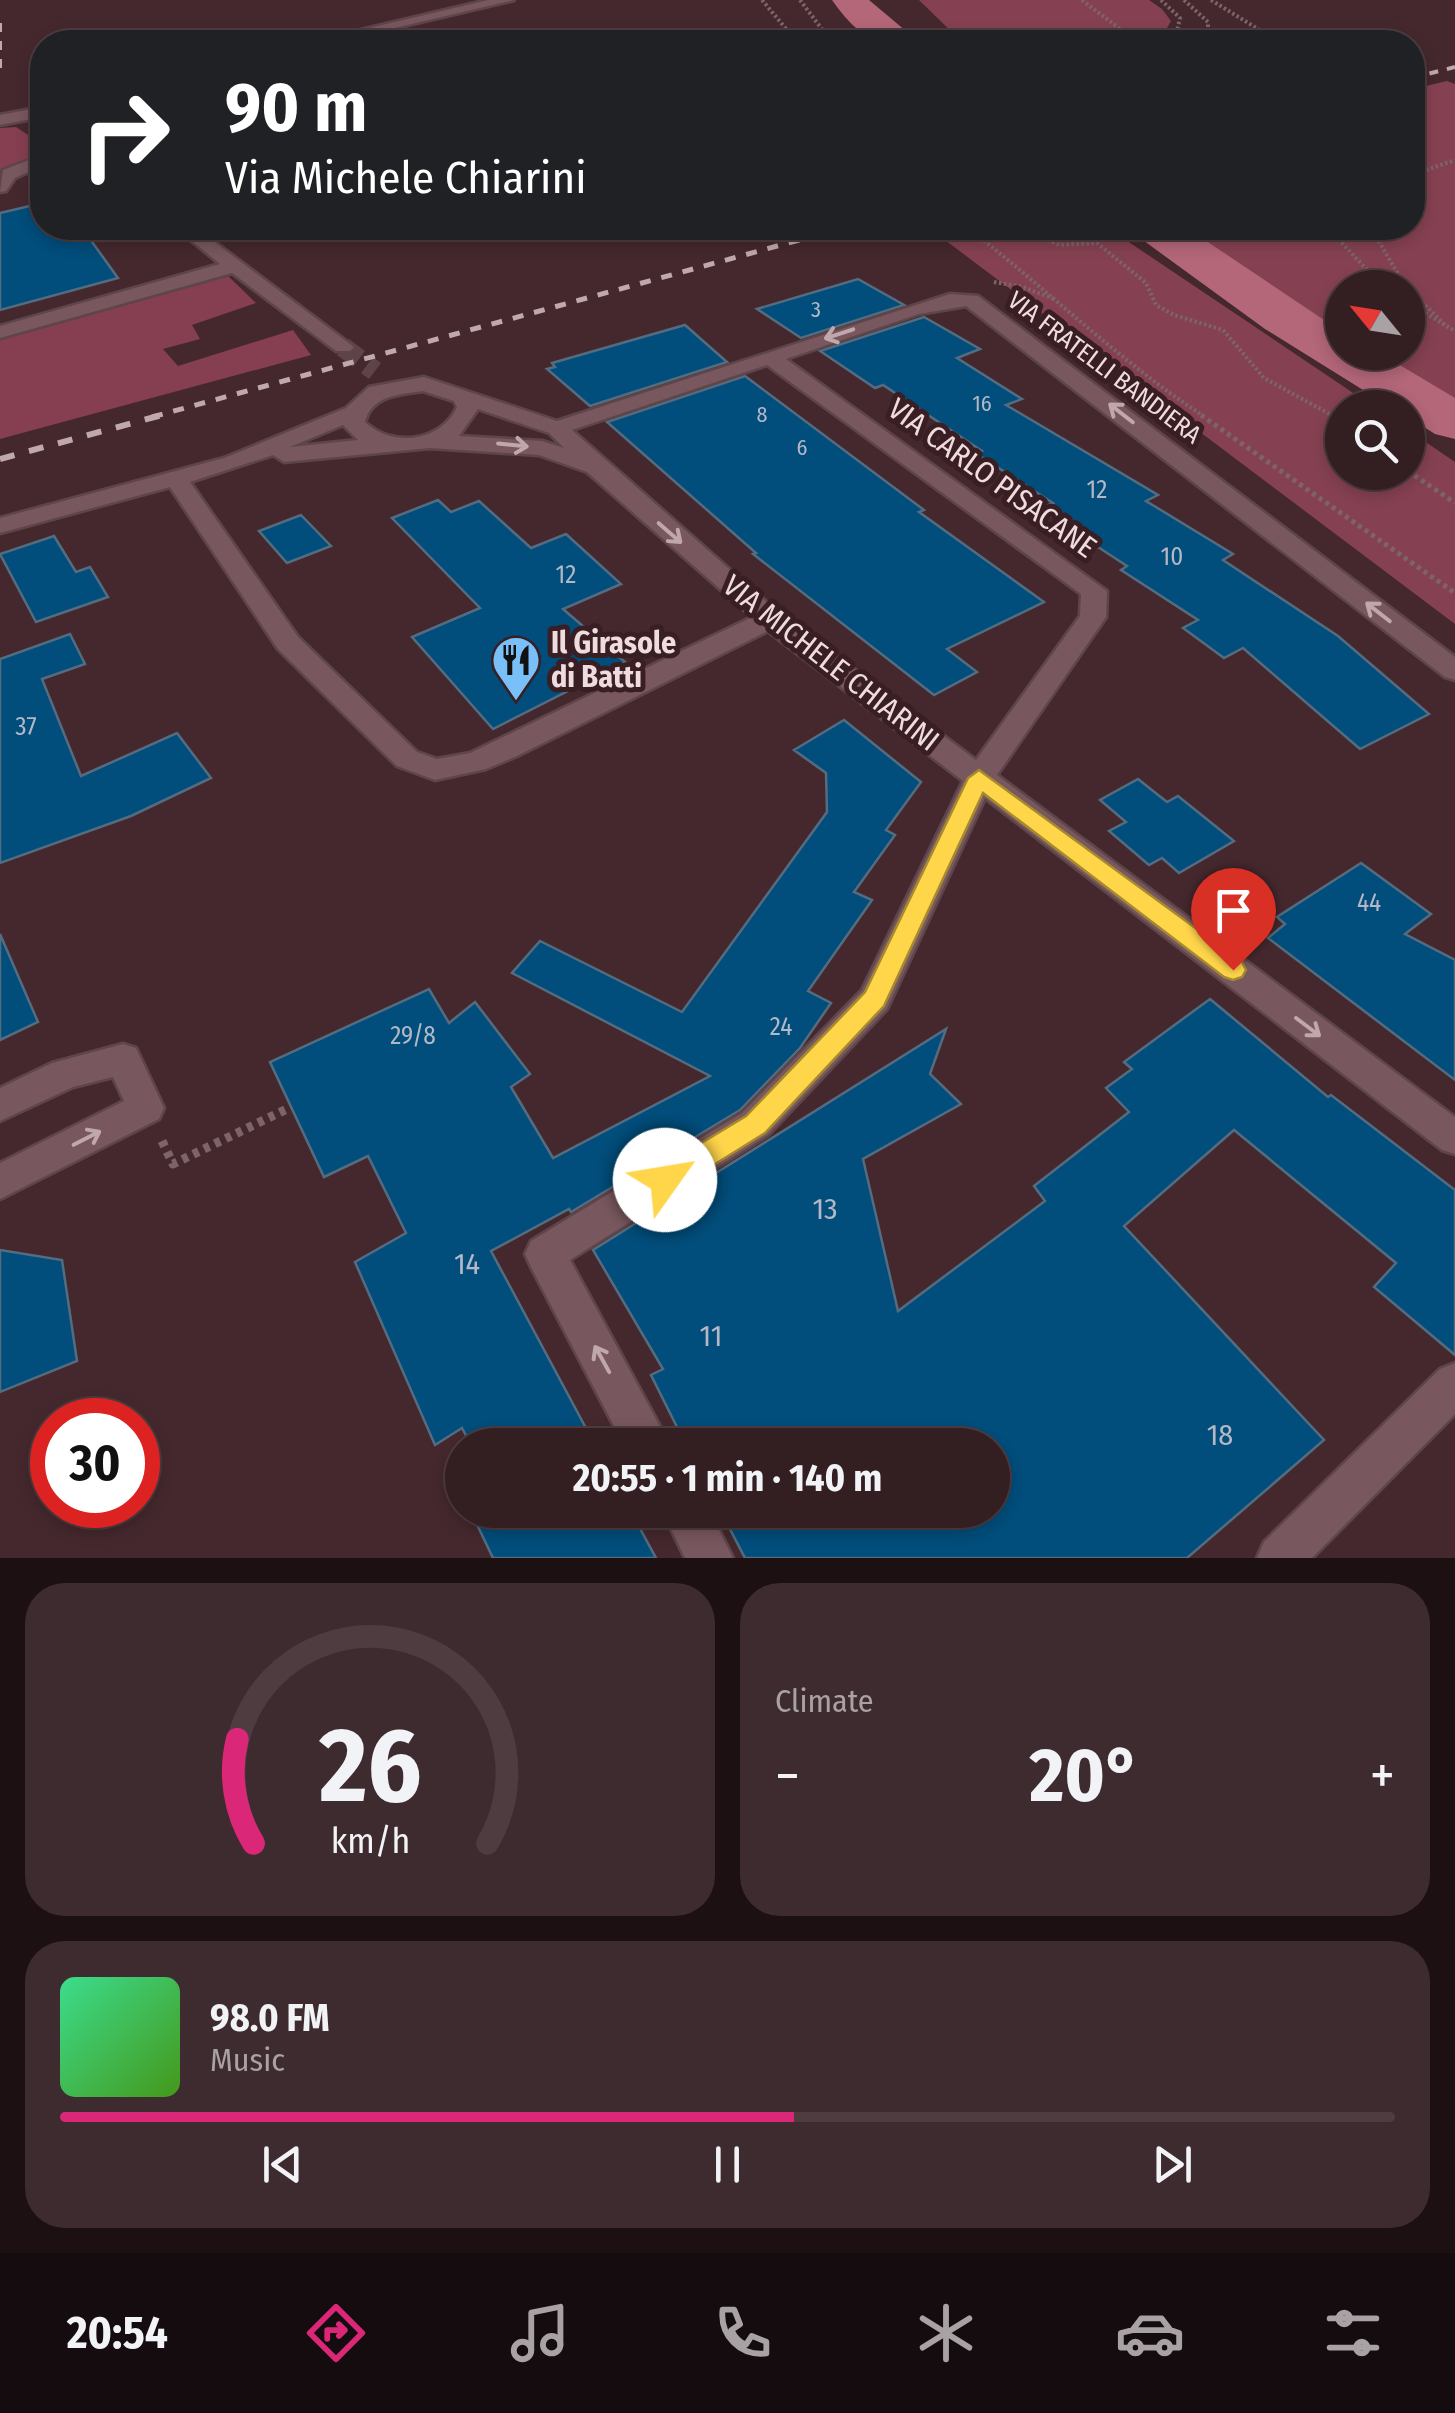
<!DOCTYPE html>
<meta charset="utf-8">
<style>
:root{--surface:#331e22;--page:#3e2b2f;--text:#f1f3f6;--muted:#a9a2a5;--line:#4e3c40;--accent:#db2777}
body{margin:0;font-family:"Fira Sans Condensed",sans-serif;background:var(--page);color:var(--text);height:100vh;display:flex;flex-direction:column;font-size:38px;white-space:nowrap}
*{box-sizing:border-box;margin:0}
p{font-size:32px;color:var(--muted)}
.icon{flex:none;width:55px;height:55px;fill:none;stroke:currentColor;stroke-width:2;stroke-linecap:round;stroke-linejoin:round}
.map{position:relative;height:1558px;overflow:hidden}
.drawer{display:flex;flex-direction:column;gap:25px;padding:25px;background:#1c1013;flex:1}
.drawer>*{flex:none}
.guide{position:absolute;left:30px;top:30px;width:1395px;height:210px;border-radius:40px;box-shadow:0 5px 15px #0003,0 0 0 2px var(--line);background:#202124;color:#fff;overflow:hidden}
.needle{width:65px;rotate:300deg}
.tools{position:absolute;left:1325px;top:270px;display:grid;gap:20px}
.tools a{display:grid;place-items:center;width:100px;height:100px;border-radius:50%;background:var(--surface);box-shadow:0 5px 15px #0003,0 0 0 2px var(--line);font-size:50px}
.speed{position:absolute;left:30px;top:1398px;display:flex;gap:20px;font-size:50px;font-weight:700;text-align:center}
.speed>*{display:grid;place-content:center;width:130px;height:130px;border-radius:50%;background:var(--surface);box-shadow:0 5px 15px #0003,0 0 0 2px var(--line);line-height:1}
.speed .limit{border:15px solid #d22;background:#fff;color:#111}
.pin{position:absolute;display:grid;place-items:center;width:85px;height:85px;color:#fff;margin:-102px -42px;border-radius:50% 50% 50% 0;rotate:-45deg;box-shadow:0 0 10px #0007}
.pin .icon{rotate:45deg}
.me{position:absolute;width:110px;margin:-55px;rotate:58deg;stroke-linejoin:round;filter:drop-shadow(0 0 8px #0008)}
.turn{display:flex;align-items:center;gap:35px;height:210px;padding:0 30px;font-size:45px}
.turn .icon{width:130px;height:130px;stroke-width:2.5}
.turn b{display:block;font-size:70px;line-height:85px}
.big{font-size:75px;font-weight:700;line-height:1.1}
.drawer .tile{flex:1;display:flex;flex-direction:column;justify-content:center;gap:15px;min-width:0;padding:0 35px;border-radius:40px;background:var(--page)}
.drawer .dial{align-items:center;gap:0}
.dial svg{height:260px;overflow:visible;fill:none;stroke:var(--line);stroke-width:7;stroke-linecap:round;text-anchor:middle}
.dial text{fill:var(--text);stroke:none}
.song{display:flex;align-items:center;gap:30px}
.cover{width:120px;height:120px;border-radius:15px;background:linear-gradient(135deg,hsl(150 70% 55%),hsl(100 70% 35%))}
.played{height:10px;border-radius:5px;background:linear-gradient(90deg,var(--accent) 55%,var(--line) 55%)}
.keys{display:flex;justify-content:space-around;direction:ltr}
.heat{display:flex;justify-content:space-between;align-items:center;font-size:55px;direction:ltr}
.drawer .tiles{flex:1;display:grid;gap:25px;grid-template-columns:1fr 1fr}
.tile:last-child{grid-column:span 2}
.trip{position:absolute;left:445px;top:1428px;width:565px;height:100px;border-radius:50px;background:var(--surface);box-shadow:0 5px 15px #0003,0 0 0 2px var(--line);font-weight:700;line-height:100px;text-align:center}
.dock{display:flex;height:160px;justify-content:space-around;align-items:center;background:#140c0e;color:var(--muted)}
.dock .icon{width:70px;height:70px}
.dock .selected{color:var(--accent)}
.dock b{font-size:45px;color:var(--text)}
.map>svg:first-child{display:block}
.green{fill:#854152}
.forest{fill:#863e51}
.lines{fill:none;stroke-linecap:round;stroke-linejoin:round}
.river{fill:#b36779;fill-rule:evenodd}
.building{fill:#014d7b;stroke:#546c80;stroke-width:2.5}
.minor-tunnel{stroke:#5e4349;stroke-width:20;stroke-dasharray:20 10;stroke-linecap:butt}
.minor-casing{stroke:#5d454a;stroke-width:5}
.path-far2{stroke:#7d6469;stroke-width:4;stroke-dasharray:2.5 2.5;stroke-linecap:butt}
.path-far1{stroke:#7d6469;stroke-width:5;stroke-dasharray:4 4;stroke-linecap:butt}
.path{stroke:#7d6469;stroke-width:9;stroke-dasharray:6 6;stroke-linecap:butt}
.minor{fill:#78575e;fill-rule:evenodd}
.rail-far2{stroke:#bfa9ad;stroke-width:4;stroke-dasharray:9 9;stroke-linecap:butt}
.rail-far1{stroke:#bfa9ad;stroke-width:5;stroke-dasharray:11 11;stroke-linecap:butt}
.rail{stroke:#bfa9ad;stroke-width:6;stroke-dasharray:15 15;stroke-linecap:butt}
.oneway{stroke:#bfa7ab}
.route{fill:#ffd54a;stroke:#a68a30;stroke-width:2.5}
.labels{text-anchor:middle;stroke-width:10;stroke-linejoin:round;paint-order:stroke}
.far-number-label{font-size:22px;fill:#b4b8c6}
.far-street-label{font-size:25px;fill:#efdcdf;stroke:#391e24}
.number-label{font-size:25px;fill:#b4b8c6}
.street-label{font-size:30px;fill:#efdcdf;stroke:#391e24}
.poi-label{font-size:30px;font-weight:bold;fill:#efdcdf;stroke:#391e24;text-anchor:start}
.near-number-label{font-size:30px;fill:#b4b8c6}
</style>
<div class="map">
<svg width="1455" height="1558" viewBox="0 0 1455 1558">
<rect width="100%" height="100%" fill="#44282e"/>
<g class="green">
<path d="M 919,0 L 1149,0 L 1162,9 L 1171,21 L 1159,42 L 962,42 Z"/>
<path d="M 1447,81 L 1455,84 L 1455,417 L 1351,353 L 1408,352 L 1408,288 L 1342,288 L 1342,348 L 1291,316 L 1169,228 L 1412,228 L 1413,89 Z"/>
<path d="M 929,228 L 1108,228 L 1374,407 L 1342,408 L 1342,472 L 1408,472 L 1408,430 L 1455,462 L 1455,624 Z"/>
</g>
<g class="forest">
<path d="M 16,127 L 42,144 L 42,156 L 0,171 L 0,128 Z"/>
<path d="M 227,275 L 256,303 L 192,325 L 200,339 L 163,349 L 178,366 L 293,330 L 311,355 L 0,439 L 0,338 Z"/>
</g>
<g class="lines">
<g class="river">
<path d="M 832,0 L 869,0 L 919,42 C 874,45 859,38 832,0 Z"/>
<path d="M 1134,228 L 1187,228 L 1342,332 L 1342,352 L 1378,352 L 1455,398 L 1455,439 L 1435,434 L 1408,417 L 1408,408 L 1392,408 L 1265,329 L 1140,238 Z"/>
</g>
</g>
<g class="building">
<path d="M 42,203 L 42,228 L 82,228 L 118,278 L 0,310 L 0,213 Z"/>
<path d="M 858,279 L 904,305 L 801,338 L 757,309 Z"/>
<path d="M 924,317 L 980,349 L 957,358 L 1022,399 L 1006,405 L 1158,495 L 1146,501 L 1233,554 L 1223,560 L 1338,636 L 1429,714 L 1360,749 L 1243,648 L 1224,658 L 1183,628 L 1198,620 L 1121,570 L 1127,566 L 1040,509 L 1053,503 L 977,454 L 982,451 L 883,385 L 875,388 L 820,351 Z"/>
<path d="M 685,325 L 727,362 L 590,406 L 547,369 L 555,367 L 552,363 Z"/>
<path d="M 745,376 L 924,510 L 919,512 L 1044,602 L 947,649 L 977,672 L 934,695 L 753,554 L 756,553 L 607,422 Z"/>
<path d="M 438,500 L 451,512 L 479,501 L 531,548 L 566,534 L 621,584 L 563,609 L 625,662 L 493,729 L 412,637 L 480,608 L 392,518 Z"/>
<path d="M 301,515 L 331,546 L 287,563 L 259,531 Z"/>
<path d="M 54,536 L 76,572 L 90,567 L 108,597 L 36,622 L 0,554 Z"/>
<path d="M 70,634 L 85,664 L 42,679 L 81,776 L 177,733 L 211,778 L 131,816 L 0,863 L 0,659 Z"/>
<path d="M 844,720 L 921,782 L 886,830 L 895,835 L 854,892 L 872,900 L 808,991 L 831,1003 L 800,1048 L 740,1110 L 571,1212 L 569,1209 L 491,1251 L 595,1445 L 471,1445 L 462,1428 L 435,1445 L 355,1262 L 406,1233 L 368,1156 L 324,1177 L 270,1062 L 429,989 L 449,1023 L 475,1002 L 530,1074 L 511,1087 L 553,1158 L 710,1076 L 512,973 L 540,941 L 682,1012 L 827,812 L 826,773 L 794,750 Z"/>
<path d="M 1138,779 L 1167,802 L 1178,796 L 1234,841 L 1179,873 L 1162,858 L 1149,865 L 1109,831 L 1126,822 L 1100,800 Z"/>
<path d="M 1361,863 L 1431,914 L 1405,934 L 1455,960 L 1455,1080 L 1268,938 L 1285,924 L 1277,917 Z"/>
<path d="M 0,934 L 38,1022 L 0,1040 Z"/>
<path d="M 1210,999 L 1328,1097 L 1331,1095 L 1455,1190 L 1455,1355 L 1374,1287 L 1396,1263 L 1234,1130 L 1124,1226 L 1324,1440 L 1187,1558 L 745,1558 L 720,1510 L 992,1510 L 992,1445 L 686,1445 L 651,1375 L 663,1369 L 593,1250 L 946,1029 L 930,1074 L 961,1104 L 863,1159 L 898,1311 L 1045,1201 L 1034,1186 L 1129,1112 L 1106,1088 L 1132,1069 L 1124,1062 Z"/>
<path d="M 0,1250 L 62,1260 L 77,1361 L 0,1392 Z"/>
<path d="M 470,1510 L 630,1510 L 656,1558 L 493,1558 Z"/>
</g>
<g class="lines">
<path class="minor-tunnel" d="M 343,347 L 375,371"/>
<g class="minor-casing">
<g id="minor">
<path d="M 488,0 L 514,0 L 335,42 L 310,42 Z"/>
<path d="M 42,107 L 42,117 L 0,125 L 0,115 Z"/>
<path d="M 42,155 L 42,166 L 15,178 L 6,191 L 0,192 L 3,170 Z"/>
<path d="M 176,228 L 196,228 L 354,347 L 350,351 L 336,351 L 232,273 L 0,338 L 0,326 L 220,264 Z"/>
<path d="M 950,294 L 978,296 L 1455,657 L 1455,680 L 1445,677 L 966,306 L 919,314 L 786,359 L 1107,591 L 1106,617 L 997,775 L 1455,1117 L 1455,1154 L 1442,1150 L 985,798 L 887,1009 L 768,1135 L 570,1260 L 670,1445 L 624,1445 L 531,1267 L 525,1254 L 531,1241 L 742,1113 L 862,990 L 963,781 L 768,631 L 517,756 L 486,769 L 435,780 L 397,766 L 278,649 L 170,487 L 0,533 L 0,518 L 224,458 L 346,408 L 369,387 L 424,377 L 557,421 ZM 767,365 L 1081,594 L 1080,616 L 976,760 L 779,613 L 572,430 ZM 423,391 L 454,401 L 457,407 C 441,442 392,448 365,422 C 372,395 398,395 423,391 ZM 478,409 L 549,433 L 564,448 L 542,441 L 459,436 ZM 343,425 L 358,440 L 290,447 ZM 430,448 L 539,455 L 587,472 L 752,617 L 470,753 L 437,759 L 417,752 L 298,637 L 190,482 L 273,455 L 284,462 Z"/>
<path d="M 123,1044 L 136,1048 L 164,1108 L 159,1119 L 0,1199 L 0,1163 L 124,1101 L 113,1077 L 73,1087 L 0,1121 L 0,1088 L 52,1063 Z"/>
<path d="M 1455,1363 L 1455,1414 L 1312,1558 L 1257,1558 L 1264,1542 L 1440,1369 Z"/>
<path d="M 662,1510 L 709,1510 L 733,1558 L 685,1558 Z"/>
</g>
</g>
<g class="path-far2">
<path d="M 762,0 L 797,42"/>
<path d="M 800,0 L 827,36 L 853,41"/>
<path d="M 1082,0 L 1137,42"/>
<path d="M 1161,0 L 1180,18 L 1177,31 L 1165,42"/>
<path d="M 1184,0 L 1208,22 L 1208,33 L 1201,42"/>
<path d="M 1211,0 L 1279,42"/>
<path d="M 1412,175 L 1455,160"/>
<path d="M 968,228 C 1048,290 1120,362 1205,417"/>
<path d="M 1020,228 L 1059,245 L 1097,243 L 1146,283 L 1156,305 L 1174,315 L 1223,330 L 1264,378 L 1335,417"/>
<path d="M 1328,228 L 1384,288"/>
<path d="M 1371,228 L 1404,284 L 1446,326"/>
<path d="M 994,282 L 1023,287 L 1054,299"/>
<path d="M 1408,303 L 1455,331"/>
</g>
<g class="path-far1">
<path d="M 1201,415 L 1455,593"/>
<path d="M 1331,415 L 1342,421"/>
<path d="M 1408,471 L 1455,503"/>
</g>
<path class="path" d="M 162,1141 L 173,1164 L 291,1107"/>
<use href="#minor" class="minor"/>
<g class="rail-far2">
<path d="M 0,23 L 0,68"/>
<path d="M 1412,78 L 1455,67"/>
</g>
<path class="rail-far1" d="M 152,417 L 843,228"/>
<path class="rail" d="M 0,459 L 162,415"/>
</g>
<defs><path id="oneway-shaft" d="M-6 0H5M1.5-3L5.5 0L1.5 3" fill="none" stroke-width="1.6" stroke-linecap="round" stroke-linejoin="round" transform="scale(2.5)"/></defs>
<g class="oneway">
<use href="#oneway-shaft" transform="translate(839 334) rotate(162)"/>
<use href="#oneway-shaft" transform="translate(1121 413) rotate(-142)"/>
<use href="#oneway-shaft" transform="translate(513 445) rotate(6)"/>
<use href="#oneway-shaft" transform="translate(670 533) rotate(41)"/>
<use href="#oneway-shaft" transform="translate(1378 612) rotate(-142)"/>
<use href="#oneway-shaft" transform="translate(1308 1027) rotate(37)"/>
<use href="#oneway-shaft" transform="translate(87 1138) rotate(-27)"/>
<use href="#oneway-shaft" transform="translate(602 1359) rotate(-119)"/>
</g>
<path class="route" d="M 979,770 L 1242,962 L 1246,970 L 1242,977 L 1233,980 L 1224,977 L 983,793 L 884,1006 L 765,1133 L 675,1189 L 665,1193 L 655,1189 L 651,1180 L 655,1171 L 746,1116 L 865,992 L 968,778 Z"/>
<defs>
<g id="restaurant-pin" transform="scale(2.5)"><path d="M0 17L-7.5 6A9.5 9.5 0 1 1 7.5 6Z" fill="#79bff8" stroke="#391e24"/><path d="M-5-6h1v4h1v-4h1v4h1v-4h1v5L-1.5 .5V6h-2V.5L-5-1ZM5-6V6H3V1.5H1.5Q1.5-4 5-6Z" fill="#111"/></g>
</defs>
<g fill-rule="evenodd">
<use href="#restaurant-pin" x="516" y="660"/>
</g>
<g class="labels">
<g class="far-number-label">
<text x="816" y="317">3</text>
<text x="982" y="411">16</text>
<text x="762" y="422">8</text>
<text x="802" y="455">6</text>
</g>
<g class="far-street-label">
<text transform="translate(1105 367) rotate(37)" y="9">VIA FRATELLI BANDIERA</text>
</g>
<g class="number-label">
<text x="1097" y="498">12</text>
<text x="1172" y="565">10</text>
<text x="566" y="583">12</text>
<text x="26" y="735">37</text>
<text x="1369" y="911">44</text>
<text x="781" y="1035">24</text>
<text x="413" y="1044">29/8</text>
</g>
<g class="street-label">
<text transform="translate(992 478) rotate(36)" y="10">VIA CARLO PISACANE</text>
<text transform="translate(831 663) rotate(38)" y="10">VIA MICHELE CHIARINI</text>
</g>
<g class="poi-label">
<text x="551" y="653">Il Girasole<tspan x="551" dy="34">di Batti</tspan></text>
</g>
<g class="near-number-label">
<text x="825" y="1219">13</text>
<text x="467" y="1274">14</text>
<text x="711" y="1346">11</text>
<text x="1220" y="1445">18</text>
</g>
</g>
</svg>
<div class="tools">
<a><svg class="needle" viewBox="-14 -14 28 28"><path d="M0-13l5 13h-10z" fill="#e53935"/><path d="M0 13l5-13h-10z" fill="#a9a2a5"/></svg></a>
<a><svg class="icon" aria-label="search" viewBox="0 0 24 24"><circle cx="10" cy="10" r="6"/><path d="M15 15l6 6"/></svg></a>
</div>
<div class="speed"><div class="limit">30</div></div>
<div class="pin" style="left:1233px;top:970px;background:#d93025"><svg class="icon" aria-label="arrive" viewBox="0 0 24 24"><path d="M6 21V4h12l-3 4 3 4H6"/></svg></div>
<svg class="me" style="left:665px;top:1180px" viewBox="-20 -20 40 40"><circle r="19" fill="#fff"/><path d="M0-13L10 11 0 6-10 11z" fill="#ffd54a"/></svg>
<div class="trip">20:55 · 1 min · 140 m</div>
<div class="guide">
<div class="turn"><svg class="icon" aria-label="right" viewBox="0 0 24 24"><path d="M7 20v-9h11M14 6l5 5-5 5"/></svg><div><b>90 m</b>Via Michele Chiarini</div></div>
</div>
</div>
<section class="drawer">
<div class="tiles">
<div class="tile dial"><svg viewBox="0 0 100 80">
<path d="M14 69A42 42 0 1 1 86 69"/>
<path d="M14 69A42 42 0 0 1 9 37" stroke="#db2777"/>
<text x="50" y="56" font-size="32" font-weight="700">26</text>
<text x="50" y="72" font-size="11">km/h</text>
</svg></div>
<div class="tile"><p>Climate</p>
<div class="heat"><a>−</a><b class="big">20°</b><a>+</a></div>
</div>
<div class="tile">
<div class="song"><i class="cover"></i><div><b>98.0 FM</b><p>Music</p></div></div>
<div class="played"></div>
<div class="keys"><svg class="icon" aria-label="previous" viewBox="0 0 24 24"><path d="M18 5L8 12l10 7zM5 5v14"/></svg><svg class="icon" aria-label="pause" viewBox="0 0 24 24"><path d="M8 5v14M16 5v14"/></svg><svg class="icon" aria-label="next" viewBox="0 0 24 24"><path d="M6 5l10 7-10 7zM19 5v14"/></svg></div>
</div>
</div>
</section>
<nav class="dock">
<b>20:54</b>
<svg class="icon selected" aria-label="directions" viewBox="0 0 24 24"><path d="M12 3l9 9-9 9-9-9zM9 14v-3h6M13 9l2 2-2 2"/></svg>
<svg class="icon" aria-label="music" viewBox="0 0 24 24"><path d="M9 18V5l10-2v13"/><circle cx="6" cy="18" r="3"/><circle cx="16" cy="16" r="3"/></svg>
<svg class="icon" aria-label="phone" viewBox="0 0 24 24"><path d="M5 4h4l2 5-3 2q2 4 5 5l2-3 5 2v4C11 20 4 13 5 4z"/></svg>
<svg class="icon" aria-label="climate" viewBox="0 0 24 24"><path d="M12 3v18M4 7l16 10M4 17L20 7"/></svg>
<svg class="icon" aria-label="car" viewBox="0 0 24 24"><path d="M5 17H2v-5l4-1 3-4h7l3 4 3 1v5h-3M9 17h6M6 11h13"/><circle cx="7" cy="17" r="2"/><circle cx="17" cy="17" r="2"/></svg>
<svg class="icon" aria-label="filters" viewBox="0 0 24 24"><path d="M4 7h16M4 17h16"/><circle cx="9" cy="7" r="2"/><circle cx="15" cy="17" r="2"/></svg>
</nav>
